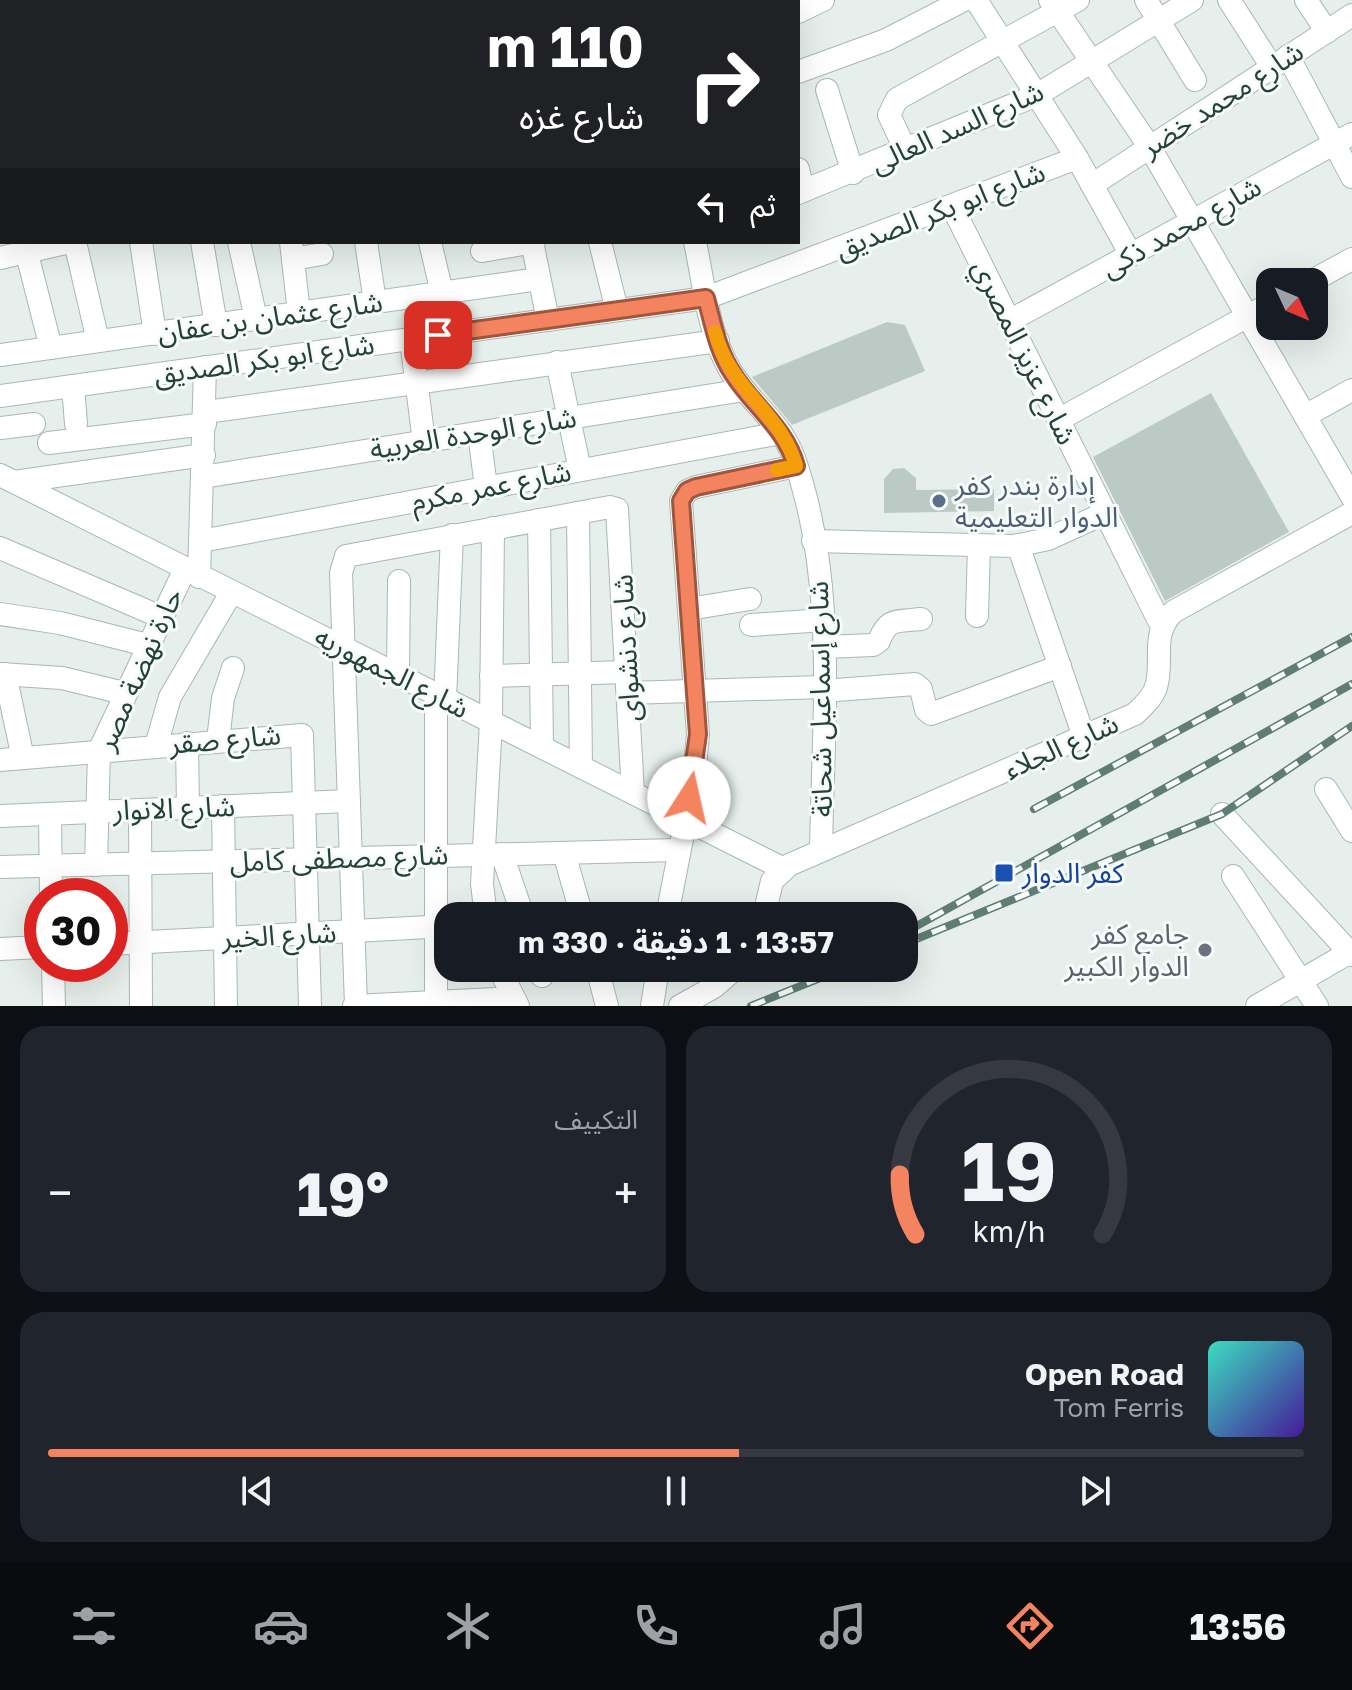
<!DOCTYPE html>
<html lang="ar">
<meta charset="utf-8">
<style>
:root{--surface:#171b24;--page:#20242c;--text:#f1f3f6;--muted:#9ea1a6;--line:#363941;--accent:#f4845f}
body{margin:0;font-family:"Golos Text","Noto Sans Arabic",sans-serif;background:var(--page);color:var(--text);direction:rtl;height:100vh;display:flex;flex-direction:column;font-size:30px;white-space:nowrap}
*{box-sizing:border-box;margin:0}
p{font-size:26px;color:var(--muted)}
.icon{flex:none;width:44px;height:44px;fill:none;stroke:currentColor;stroke-width:2;stroke-linecap:round;stroke-linejoin:round}
.map{position:relative;height:1006px;overflow:hidden;direction:ltr}
.side{display:flex;flex-direction:column;gap:20px;padding:20px;background:#0d0f14;flex:1}
.side>*{flex:none}
.hud{position:absolute;left:0px;top:0px;width:800px;height:244px;box-shadow:0 8px 32px #0002;direction:rtl;background:#202124;color:#fff;overflow:hidden}
.needle{width:52px;rotate:134deg}
.fabs{position:absolute;left:1256px;top:268px;display:grid;gap:16px}
.fabs a{display:grid;place-items:center;width:72px;height:72px;border-radius:16px;background:var(--surface);box-shadow:0 8px 32px #0002;font-size:40px}
.speed{position:absolute;left:24px;top:878px;display:flex;gap:16px;font-size:40px;font-weight:700;text-align:center}
.speed>*{display:grid;place-content:center;width:104px;height:104px;border-radius:50%;background:var(--surface);box-shadow:0 8px 32px #0002;line-height:1}
.speed .limit{border:12px solid #d22;background:#fff;color:#111}
.pin{position:absolute;display:grid;place-items:center;width:68px;height:68px;color:#fff;margin:-34px;border-radius:16px;box-shadow:0 4px 12px #0006}
.me{position:absolute;width:88px;margin:-44px;rotate:10deg;stroke-linejoin:round;filter:drop-shadow(0 0 6px #0008)}
.turn{display:flex;align-items:center;gap:28px;height:168px;padding:0 24px;font-size:36px}
.turn .icon{width:104px;height:104px;stroke-width:2.5}
.turn b{display:block;font-size:56px;line-height:68px}
.then{display:flex;align-items:center;height:76px;padding:0 24px;background:#0003;gap:16px;font-size:30px}
.big{font-size:60px;font-weight:700;line-height:1.1}
.side .widget{flex:1;display:flex;flex-direction:column;justify-content:center;gap:12px;min-width:0;padding:0 28px;border-radius:24px;background:var(--page)}
.side .dial{align-items:center;gap:0}
.dial svg{height:208px;overflow:visible;fill:none;stroke:var(--line);stroke-width:7;stroke-linecap:round;text-anchor:middle}
.dial text{fill:var(--text);stroke:none}
.song{display:flex;align-items:center;gap:24px}
.cover{width:96px;height:96px;border-radius:12px;background:linear-gradient(135deg,hsl(170 70% 55%),hsl(260 70% 35%))}
.played{height:8px;border-radius:4px;background:linear-gradient(90deg,var(--accent) 55%,var(--line) 55%)}
.keys{display:flex;justify-content:space-around;direction:ltr}
.heat{display:flex;justify-content:space-between;align-items:center;font-size:44px;direction:ltr}
.side .tiles{flex:1;display:grid;gap:20px;grid-template-columns:1fr 1fr}
.widget:last-child{grid-column:span 2}
.trip{position:absolute;left:434px;top:902px;width:484px;height:80px;border-radius:24px;background:var(--surface);box-shadow:0 8px 32px #0002;font-weight:700;line-height:80px;text-align:center;direction:rtl}
.dock{display:flex;height:128px;justify-content:space-around;align-items:center;background:#090b0e;color:var(--muted)}
.dock .icon{width:56px;height:56px}
.dock .active{color:var(--accent)}
.dock b{font-size:36px;color:var(--text)}
.map>svg:first-child{display:block}
.building{fill:#bbcac4}
.lines{fill:none;stroke-linecap:round;stroke-linejoin:round}
.minor-casing{stroke:#a8b8b2;stroke-width:24}
.minor{stroke:#fff;stroke-width:22}
.rail-casing{stroke:#5f7d75;stroke-width:8}
.rail{stroke:#f7fbf9;stroke-width:5;stroke-dasharray:15;stroke-linecap:butt}
.route-casing{stroke:#9f563e;stroke-width:20}
.route{stroke:#f4845f;stroke-width:14}
.slow{stroke:#f59e0b;stroke-width:14}
.service-dot{fill:#5c6f8a;stroke:#f7fbf9;stroke-width:3}
.transit-dot{fill:#1a4fb4;stroke:#f7fbf9;stroke-width:3}
.worship-dot{fill:#6b7280;stroke:#f7fbf9;stroke-width:3}
.labels{text-anchor:middle;stroke-width:6;stroke-linejoin:round;paint-order:stroke}
.street-label{font-size:28px;fill:#24423a;stroke:#f7fbf9}
.service-label{font-size:28px;fill:#4e5e75;stroke:#f7fbf9;text-anchor:start}
.transit-label{font-size:28px;fill:#164399;stroke:#f7fbf9;text-anchor:start}
.worship-label{font-size:28px;fill:#5b616d;stroke:#f7fbf9;text-anchor:end}
</style>
<div class="map">
<svg width="1352" height="1006" viewBox="0 0 1352 1006">
<rect width="100%" height="100%" fill="#e6efeb"/>
<g class="building">
<path d="M 887,322 L 905,325 L 925,371 L 792,425 L 752,377 Z"/>
<path d="M 1211,393 L 1289,532 L 1165,601 L 1093,457 Z"/>
<path d="M 904,468 L 916,478 L 916,490 L 994,489 L 994,511 L 884,513 L 884,479 L 893,469 Z"/>
</g>
<g class="lines">
<g class="minor-casing">
<g id="minor">
<path d="M 254,0 L 255,2"/>
<path d="M 401,0 L 402,2"/>
<path d="M 480,0 L 481,2"/>
<path d="M 976,0 L 1077,158 L 1131,255"/>
<path d="M 1050,0 L 1149,146 L 1352,497"/>
<path d="M 1146,0 L 1195,80"/>
<path d="M 1229,0 L 1272,67"/>
<path d="M 1306,0 L 1327,32"/>
<path d="M 149,2 L 155,0"/>
<path d="M 331,2 L 337,0"/>
<path d="M 649,2 L 649,0"/>
<path d="M 730,2 L 730,0"/>
<path d="M 798,12 L 823,0"/>
<path d="M 1288,56 L 1352,177"/>
<path d="M 798,72 L 886,40 L 964,0"/>
<path d="M 827,90 L 853,173"/>
<path d="M 0,151 L 2,159"/>
<path d="M 906,151 L 889,115 L 897,99 L 1078,0"/>
<path d="M 798,169 L 803,191"/>
<path d="M 1092,185 L 1352,15"/>
<path d="M 798,193 L 1037,95 L 1192,0"/>
<path d="M 952,206 L 1162,627"/>
<path d="M 0,214 L 2,213"/>
<path d="M 24,242 L 51,348"/>
<path d="M 75,242 L 98,341"/>
<path d="M 141,242 L 155,334"/>
<path d="M 202,242 L 216,325"/>
<path d="M 239,242 L 256,319"/>
<path d="M 291,242 L 299,313"/>
<path d="M 366,242 L 375,302"/>
<path d="M 430,242 L 442,293"/>
<path d="M 532,242 L 548,320"/>
<path d="M 600,242 L 617,310"/>
<path d="M 695,242 C 704,284 708,333 730,370 C 749,402 781,422 794,458 C 838,583 823,720 821,849"/>
<path d="M 482,251 L 534,242"/>
<path d="M 0,258 L 70,242"/>
<path d="M 293,259 L 322,254"/>
<path d="M 1310,282 L 1352,259"/>
<path d="M 1009,321 L 1352,134"/>
<path d="M 411,339 L 424,442"/>
<path d="M 0,355 L 539,279"/>
<path d="M 557,362 L 580,470"/>
<path d="M 73,386 L 76,424"/>
<path d="M 0,396 L 706,298 L 1077,158"/>
<path d="M 206,412 L 718,341"/>
<path d="M 1305,416 L 1352,390"/>
<path d="M 1058,420 L 1270,304"/>
<path d="M 0,428 L 34,424"/>
<path d="M 479,433 L 486,487"/>
<path d="M 49,443 L 205,424"/>
<path d="M 0,475 L 784,869"/>
<path d="M 203,477 L 744,390"/>
<path d="M 14,482 L 204,455"/>
<path d="M 578,513 L 581,767"/>
<path d="M 539,520 L 542,747"/>
<path d="M 201,541 L 781,433"/>
<path d="M 813,541 L 1015,546 L 1048,539 L 1105,513"/>
<path d="M 1018,545 L 1084,737"/>
<path d="M 0,548 L 161,617"/>
<path d="M 199,577 L 205,367"/>
<path d="M 689,609 L 750,599"/>
<path d="M 0,614 L 60,623 L 147,645"/>
<path d="M 977,616 L 979,546"/>
<path d="M 751,625 L 824,620"/>
<path d="M 824,647 L 873,645 L 879,641 C 888,617 897,622 921,619"/>
<path d="M 0,674 L 62,678 L 124,693"/>
<path d="M 5,674 L 23,758"/>
<path d="M 398,675 L 399,581"/>
<path d="M 491,676 L 627,672"/>
<path d="M 823,691 L 915,684 L 921,689 L 926,710 L 931,714 L 1060,666"/>
<path d="M 628,693 L 823,687"/>
<path d="M 445,700 L 452,535"/>
<path d="M 218,740 L 223,698 L 233,668"/>
<path d="M 187,743 L 188,808"/>
<path d="M 156,746 L 170,697 L 231,593"/>
<path d="M 0,760 L 302,735 L 310,1006"/>
<path d="M 1326,789 L 1352,831"/>
<path d="M 223,806 L 226,1006"/>
<path d="M 140,810 L 141,1006"/>
<path d="M 50,814 L 51,896"/>
<path d="M 1222,814 L 1352,955"/>
<path d="M 0,816 L 349,801"/>
<path d="M 564,853 L 582,916"/>
<path d="M 502,854 L 523,916"/>
<path d="M 96,865 L 99,751 L 185,569"/>
<path d="M 0,867 L 677,850"/>
<path d="M 1233,876 L 1317,1006"/>
<path d="M 486,916 L 482,884 L 491,722 L 493,528"/>
<path d="M 667,916 L 694,777 L 698,734 L 681,501 L 687,491 L 696,487 L 796,466"/>
<path d="M 764,916 L 772,881 L 789,865 L 1135,714 C 1144,705 1155,696 1157,683 C 1163,656 1151,635 1173,612 L 1352,513"/>
<path d="M 110,944 L 448,926"/>
<path d="M 0,949 L 42,947"/>
<path d="M 53,964 L 54,1006"/>
<path d="M 499,968 L 518,1006"/>
<path d="M 540,968 L 542,976"/>
<path d="M 597,968 L 607,1006"/>
<path d="M 354,1006 L 513,998"/>
<path d="M 356,1006 L 341,573 L 346,556 L 610,507 L 617,509 L 633,793"/>
<path d="M 436,1006 L 436,695"/>
<path d="M 652,1006 L 658,968"/>
<path d="M 680,1006 L 714,987 L 736,968"/>
<path d="M 1257,1006 L 1352,951"/>
</g>
</g>
<use href="#minor" class="minor"/>
<g class="rail-casing">
<g id="rail">
<path d="M 1034,809 L 1352,637"/>
<path d="M 904,933 L 1352,684"/>
<path d="M 904,944 L 1222,814 L 1352,726"/>
<path d="M 751,1006 L 845,968"/>
</g>
</g>
<use href="#rail" class="rail"/>
</g>
<g class="lines">
<g class="route-casing">
<path id="route" d="M 438,335 L 706,298 C 713,324 718,352 733,374 C 753,406 786,428 796,466 L 696,487 L 687,491 L 681,501 L 698,734 L 689,798"/>
</g>
<use href="#route" class="route"/>
<path class="slow" d="M 715,332 C 730,390 782,413 796,466 L 777,470"/>
</g>
<circle class="service-dot" cx="939" cy="501" r="8"/>
<rect class="transit-dot" x="994" y="863" width="20" height="20" rx="4"/>
<circle class="worship-dot" cx="1205" cy="950" r="8"/>
<g class="labels">
<g class="street-label">
<text transform="translate(1222 99) rotate(-33)" y="10">شارع محمد خضر</text>
<text transform="translate(957 127) rotate(-24)" y="10">شارع السد العالى</text>
<text transform="translate(940 210) rotate(-21)" y="10">شارع ابو بكر الصديق</text>
<text transform="translate(1181 227) rotate(-29)" y="10">شارع محمد ذكى</text>
<text transform="translate(270 317) rotate(-8)" y="10">شارع عثمان بن عفان</text>
<text transform="translate(1025 352) rotate(64)" y="10">شارع عزيز المصري</text>
<text transform="translate(264 359) rotate(-8)" y="10">شارع ابو بكر الصديق</text>
<text transform="translate(473 433) rotate(-9)" y="10">شارع الوحدة العربية</text>
<text transform="translate(491 486) rotate(-11)" y="10">شارع عمر مكرم</text>
<text transform="translate(626 648) rotate(-93)" y="10">شارع دنشواى</text>
<text transform="translate(139 669) rotate(-66)" y="10">حارة نهضة مصر</text>
<text transform="translate(392 672) rotate(27)" y="10">شارع الجمهوريه</text>
<text transform="translate(820 699) rotate(-91)" y="10">شارع إسماعيل شحاتة</text>
<text transform="translate(225 739) rotate(-5)" y="10">شارع صقر</text>
<text transform="translate(1061 746) rotate(-24)" y="10">شارع الجلاء</text>
<text transform="translate(174 808) rotate(-2)" y="10">شارع الانوار</text>
<text transform="translate(339 858) rotate(-2)" y="10">شارع مصطفى كامل</text>
<text transform="translate(279 935) rotate(-3)" y="10">شارع الخير</text>
</g>
<g class="service-label">
<text x="955" y="495">إدارة بندر كفر<tspan x="955" dy="32">الدوار التعليمية</tspan></text>
</g>
<g class="transit-label">
<text x="1022" y="883">كفر الدوار</text>
</g>
<g class="worship-label">
<text x="1189" y="944">جامع كفر<tspan x="1189" dy="32">الدوار الكبير</tspan></text>
</g>
</g>
</svg>
<div class="fabs">
<a><svg class="needle" viewBox="-14 -14 28 28"><path d="M0-13l5 13h-10z" fill="#e53935"/><path d="M0 13l5-13h-10z" fill="#9ea1a6"/></svg></a>
</div>
<div class="speed"><div class="limit">30</div></div>
<div class="pin" style="left:438px;top:335px;background:#d93025"><svg class="icon" aria-label="arrive" viewBox="0 0 24 24"><path d="M6 21V4h12l-3 4 3 4H6"/></svg></div>
<svg class="me" style="left:689px;top:798px" viewBox="-20 -20 40 40"><circle r="19" fill="#fff"/><path d="M0-13L10 11 0 6-10 11z" fill="#f4845f"/></svg>
<div class="trip">13:57 · 1 دقيقة · 330 m</div>
<div class="hud">
<div class="turn"><svg class="icon" aria-label="right" viewBox="0 0 24 24"><path d="M7 20v-9h11M14 6l5 5-5 5"/></svg><div><b>110 m</b>شارع غزه</div></div>
<div class="then">ثم<svg class="icon" aria-label="left" viewBox="0 0 24 24"><path d="M17 20v-9H6M10 6l-5 5 5 5"/></svg></div>
</div>
</div>
<section class="side">
<div class="tiles">
<div class="widget dial"><svg viewBox="0 0 100 80">
<path d="M14 69A42 42 0 1 1 86 69"/>
<path d="M14 69A42 42 0 0 1 8 46" stroke="#f4845f"/>
<text x="50" y="56" font-size="32" font-weight="700">19</text>
<text x="50" y="72" font-size="11">km/h</text>
</svg></div>
<div class="widget"><p>التكييف</p>
<div class="heat"><a>−</a><b class="big">19°</b><a>+</a></div>
</div>
<div class="widget">
<div class="song"><i class="cover"></i><div><b>Open Road</b><p>Tom Ferris</p></div></div>
<div class="played"></div>
<div class="keys"><svg class="icon" aria-label="previous" viewBox="0 0 24 24"><path d="M18 5L8 12l10 7zM5 5v14"/></svg><svg class="icon" aria-label="pause" viewBox="0 0 24 24"><path d="M8 5v14M16 5v14"/></svg><svg class="icon" aria-label="next" viewBox="0 0 24 24"><path d="M6 5l10 7-10 7zM19 5v14"/></svg></div>
</div>
</div>
</section>
<nav class="dock">
<b>13:56</b>
<svg class="icon active" aria-label="directions" viewBox="0 0 24 24"><path d="M12 3l9 9-9 9-9-9zM9 14v-3h6M13 9l2 2-2 2"/></svg>
<svg class="icon" aria-label="music" viewBox="0 0 24 24"><path d="M9 18V5l10-2v13"/><circle cx="6" cy="18" r="3"/><circle cx="16" cy="16" r="3"/></svg>
<svg class="icon" aria-label="phone" viewBox="0 0 24 24"><path d="M5 4h4l2 5-3 2q2 4 5 5l2-3 5 2v4C11 20 4 13 5 4z"/></svg>
<svg class="icon" aria-label="climate" viewBox="0 0 24 24"><path d="M12 3v18M4 7l16 10M4 17L20 7"/></svg>
<svg class="icon" aria-label="car" viewBox="0 0 24 24"><path d="M5 17H2v-5l4-1 3-4h7l3 4 3 1v5h-3M9 17h6M6 11h13"/><circle cx="7" cy="17" r="2"/><circle cx="17" cy="17" r="2"/></svg>
<svg class="icon" aria-label="filters" viewBox="0 0 24 24"><path d="M4 7h16M4 17h16"/><circle cx="9" cy="7" r="2"/><circle cx="15" cy="17" r="2"/></svg>
</nav>
